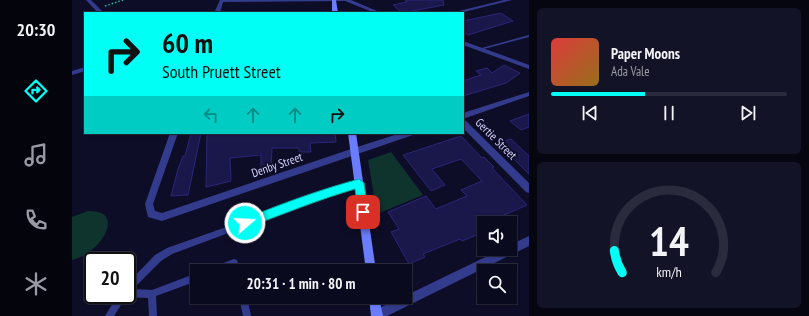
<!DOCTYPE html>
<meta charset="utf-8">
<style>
:root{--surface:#0a0a1e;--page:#131327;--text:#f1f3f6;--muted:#999aa4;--line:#2a2b3c;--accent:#00fff4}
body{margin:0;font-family:"PT Sans Narrow",sans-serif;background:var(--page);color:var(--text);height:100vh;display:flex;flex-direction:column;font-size:15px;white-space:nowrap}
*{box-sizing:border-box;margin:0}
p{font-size:13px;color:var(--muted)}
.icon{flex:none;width:22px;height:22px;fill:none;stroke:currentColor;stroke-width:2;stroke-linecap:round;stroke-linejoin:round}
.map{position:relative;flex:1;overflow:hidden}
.sheet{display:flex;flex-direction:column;gap:8px;padding:8px;background:#060610;width:280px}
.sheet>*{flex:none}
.top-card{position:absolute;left:12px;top:12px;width:380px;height:122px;border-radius:0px;box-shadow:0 1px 3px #0004,0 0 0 1px var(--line);background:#00fff4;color:#111;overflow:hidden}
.fabs{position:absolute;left:405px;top:216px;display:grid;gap:8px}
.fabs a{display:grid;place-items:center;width:40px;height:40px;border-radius:0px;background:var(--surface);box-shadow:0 1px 3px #0004,0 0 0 1px var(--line);font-size:20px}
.speed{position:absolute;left:12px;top:252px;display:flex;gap:8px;font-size:20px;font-weight:700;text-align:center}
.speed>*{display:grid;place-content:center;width:52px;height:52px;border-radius:50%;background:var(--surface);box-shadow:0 1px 3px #0004,0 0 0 1px var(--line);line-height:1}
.speed .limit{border:2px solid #111;border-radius:6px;background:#fff;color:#111}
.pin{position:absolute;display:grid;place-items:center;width:34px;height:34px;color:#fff;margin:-17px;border-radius:8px;box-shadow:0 2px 6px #0006}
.me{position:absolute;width:44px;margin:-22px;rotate:71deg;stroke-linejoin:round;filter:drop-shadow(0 0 3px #0008)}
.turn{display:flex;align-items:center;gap:14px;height:84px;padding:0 12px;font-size:18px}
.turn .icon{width:52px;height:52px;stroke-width:2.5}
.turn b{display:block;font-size:28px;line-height:34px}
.lanes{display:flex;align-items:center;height:38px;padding:0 12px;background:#0003;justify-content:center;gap:20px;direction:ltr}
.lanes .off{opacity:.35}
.sheet .card{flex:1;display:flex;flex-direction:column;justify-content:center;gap:6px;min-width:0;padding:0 14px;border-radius:6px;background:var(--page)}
.sheet .dial{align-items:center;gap:0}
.dial svg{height:104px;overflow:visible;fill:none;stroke:var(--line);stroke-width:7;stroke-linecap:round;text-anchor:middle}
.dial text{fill:var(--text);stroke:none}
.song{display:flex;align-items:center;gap:12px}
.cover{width:48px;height:48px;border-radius:6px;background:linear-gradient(135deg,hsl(0 70% 55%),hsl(40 70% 35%))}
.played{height:4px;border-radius:2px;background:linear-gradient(90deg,var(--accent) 40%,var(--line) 40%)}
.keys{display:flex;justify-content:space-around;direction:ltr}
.trip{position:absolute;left:118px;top:264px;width:222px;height:40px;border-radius:0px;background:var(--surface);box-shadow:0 1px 3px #0004,0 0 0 1px var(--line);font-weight:700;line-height:40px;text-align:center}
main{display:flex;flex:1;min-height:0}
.menu{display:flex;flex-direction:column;width:72px;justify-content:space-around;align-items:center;background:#04040c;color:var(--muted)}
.menu .icon{width:28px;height:28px}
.menu .selected{color:var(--accent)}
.menu b{font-size:18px;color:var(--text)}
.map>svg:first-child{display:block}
.green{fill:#0f332d}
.building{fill:#1a174b;stroke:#2b267a}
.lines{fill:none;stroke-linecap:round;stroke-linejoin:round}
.path{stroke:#22c5a4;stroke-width:1.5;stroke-dasharray:1.5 2;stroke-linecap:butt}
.lane{fill:#333c8c;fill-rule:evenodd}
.street{fill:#333c8c;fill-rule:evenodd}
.secondary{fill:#6b7dff;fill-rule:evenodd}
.route{fill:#00fff4;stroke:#00a69f}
.labels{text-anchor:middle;stroke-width:4;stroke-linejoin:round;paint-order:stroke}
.street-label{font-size:12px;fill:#d4d5ff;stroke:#0e0d28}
</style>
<main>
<nav class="menu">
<b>20:30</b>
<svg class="icon selected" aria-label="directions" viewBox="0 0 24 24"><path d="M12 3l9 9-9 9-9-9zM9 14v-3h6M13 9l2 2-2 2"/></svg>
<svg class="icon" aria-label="music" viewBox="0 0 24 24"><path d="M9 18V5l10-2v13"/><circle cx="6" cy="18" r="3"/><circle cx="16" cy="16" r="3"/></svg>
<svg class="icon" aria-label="phone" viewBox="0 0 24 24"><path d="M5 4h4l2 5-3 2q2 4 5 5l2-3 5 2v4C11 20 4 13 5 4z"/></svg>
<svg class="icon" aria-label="climate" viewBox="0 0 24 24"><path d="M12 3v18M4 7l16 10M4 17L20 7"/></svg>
</nav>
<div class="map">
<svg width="457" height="316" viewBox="0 0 457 316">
<rect width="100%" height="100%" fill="#0e0d28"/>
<g class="green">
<path d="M 319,152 L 351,195 L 305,214 L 296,160 Z"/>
<path d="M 16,211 C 56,210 28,254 0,260 L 0,217 Z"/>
</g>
<g class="building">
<path d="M 333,0 L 371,0 L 372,5 L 330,13 L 321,5 L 335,2 Z"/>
<path d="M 429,13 L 441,21 L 396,35 L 391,31 L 391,21 Z"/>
<path d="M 432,65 L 448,73 L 434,83 L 391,96 L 391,81 L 409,75 L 404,71 L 415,68 L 420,73 Z"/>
<path d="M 457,114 L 457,127 L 449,130 L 438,121 Z"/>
<path d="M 119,133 L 129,133 L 116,195 L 99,196 L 106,169 L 111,156 L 113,156 Z"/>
<path d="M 150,133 L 263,133 L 264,142 L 238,143 L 239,152 L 227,152 L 227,148 L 200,148 L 199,170 L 189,170 L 189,155 L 158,158 L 159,181 L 134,187 L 135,134 Z"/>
<path d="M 389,136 L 410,158 L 412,157 L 422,167 L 420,168 L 455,205 L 430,216 L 433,219 L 423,223 L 412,223 L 412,232 L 390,241 L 388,239 L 351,254 L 353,257 L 337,264 L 319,232 L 327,229 L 316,212 L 354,196 L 364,209 L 395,196 L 389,190 L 410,181 L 389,159 L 360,169 L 373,185 L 359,191 L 331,155 Z"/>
<path d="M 439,139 L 457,156 L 457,174 L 426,143 Z"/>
</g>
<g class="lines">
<path class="path" d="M 33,6 L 51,0"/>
<g class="lane">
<path d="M 457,35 L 457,37 L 408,50 L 406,49 Z"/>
<path d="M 287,180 L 289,181 L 290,183 L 289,185 L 244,199 L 218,210 L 100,254 L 89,261 L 61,289 L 80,290 L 125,273 L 125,281 L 84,296 L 85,316 L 77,316 L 76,298 L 54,297 L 42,316 L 33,316 L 46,295 L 55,295 L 55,284 L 83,255 L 95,248 L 214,206 L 243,193 Z"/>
<path d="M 162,259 L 165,260 L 168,271 L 160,271 L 159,268 L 151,271 L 137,271 L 138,268 Z"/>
<path d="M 167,297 L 175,297 L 179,316 L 171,316 Z"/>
</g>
<g class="street">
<path d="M 14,0 L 19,0 L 32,13 L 26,13 Z"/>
<path d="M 148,0 L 279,0 L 310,13 L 303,13 L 273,1 L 151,2 L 148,13 L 142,13 Z"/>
<path d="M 432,0 L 440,0 L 388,13 L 379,13 Z"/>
<path d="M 391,41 L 457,65 L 457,69 L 391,45 Z"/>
<path d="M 13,67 L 13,71 L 0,75 L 0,71 Z"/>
<path d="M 457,92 L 457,96 L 391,119 L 391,113 Z"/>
<path d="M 391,120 L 394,121 L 457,183 L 457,193 L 454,192 L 391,128 Z"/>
<path d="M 98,133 L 106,133 L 81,204 L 83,211 L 90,213 L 282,148 L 329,133 L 342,133 L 341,135 L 90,221 L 76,217 L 73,204 Z"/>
<path d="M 457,236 L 457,246 L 315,316 L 300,316 L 301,311 L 330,297 L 333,297 L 333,296 L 430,249 L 438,249 L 438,245 Z"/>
</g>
<g class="secondary">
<path d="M 260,0 L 264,0 L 266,13 L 260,13 Z"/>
<path d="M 276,133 L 284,133 L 304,271 L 294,271 Z"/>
<path d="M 297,297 L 307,297 L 311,316 L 299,316 Z"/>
</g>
</g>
<path class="route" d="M 287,179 L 292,183 L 296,212 L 294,216 L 291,217 L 287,216 L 286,212 L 283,189 C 245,200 210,215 173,228 L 170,227 L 168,223 L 170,220 C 208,204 247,190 287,179 Z"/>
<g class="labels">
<g class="street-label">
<text transform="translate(424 139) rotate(45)" y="4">Gertie Street</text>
<text transform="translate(205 165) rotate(-19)" y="4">Denby Street</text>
</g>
</g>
</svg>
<div class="fabs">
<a><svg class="icon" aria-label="sound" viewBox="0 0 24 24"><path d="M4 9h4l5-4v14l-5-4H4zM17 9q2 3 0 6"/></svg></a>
<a><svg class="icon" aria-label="search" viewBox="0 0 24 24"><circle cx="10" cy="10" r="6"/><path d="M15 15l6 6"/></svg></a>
</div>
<div class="speed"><div class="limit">20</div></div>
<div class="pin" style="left:291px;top:212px;background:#d93025"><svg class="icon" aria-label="arrive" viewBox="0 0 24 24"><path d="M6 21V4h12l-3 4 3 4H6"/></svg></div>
<svg class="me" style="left:173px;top:223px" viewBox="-20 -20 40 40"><circle r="17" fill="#00fff4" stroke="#fff" stroke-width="3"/><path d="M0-11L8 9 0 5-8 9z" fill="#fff"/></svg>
<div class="trip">20:31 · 1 min · 80 m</div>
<div class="top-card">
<div class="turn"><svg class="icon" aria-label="right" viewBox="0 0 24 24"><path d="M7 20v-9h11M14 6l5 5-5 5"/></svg><div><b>60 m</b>South Pruett Street</div></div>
<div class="lanes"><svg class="icon off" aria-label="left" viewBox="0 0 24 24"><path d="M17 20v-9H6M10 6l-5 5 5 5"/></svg><svg class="icon off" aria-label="ahead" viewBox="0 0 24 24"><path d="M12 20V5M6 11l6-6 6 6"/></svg><svg class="icon off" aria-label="ahead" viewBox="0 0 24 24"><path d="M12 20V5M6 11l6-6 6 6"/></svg><svg class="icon" aria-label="right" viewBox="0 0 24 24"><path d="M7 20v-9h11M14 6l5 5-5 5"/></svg></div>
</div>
</div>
<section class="sheet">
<div class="card">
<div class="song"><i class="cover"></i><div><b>Paper Moons</b><p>Ada Vale</p></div></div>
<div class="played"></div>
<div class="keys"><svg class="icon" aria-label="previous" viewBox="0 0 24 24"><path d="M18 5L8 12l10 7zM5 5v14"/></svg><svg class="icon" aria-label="pause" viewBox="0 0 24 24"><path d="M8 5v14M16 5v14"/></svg><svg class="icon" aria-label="next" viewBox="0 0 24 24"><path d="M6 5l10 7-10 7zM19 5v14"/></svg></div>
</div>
<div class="card dial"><svg viewBox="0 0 100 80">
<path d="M14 69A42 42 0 1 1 86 69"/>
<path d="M14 69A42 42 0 0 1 8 52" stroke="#00fff4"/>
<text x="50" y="56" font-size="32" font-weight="700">14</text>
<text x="50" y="72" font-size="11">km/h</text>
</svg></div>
</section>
</main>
